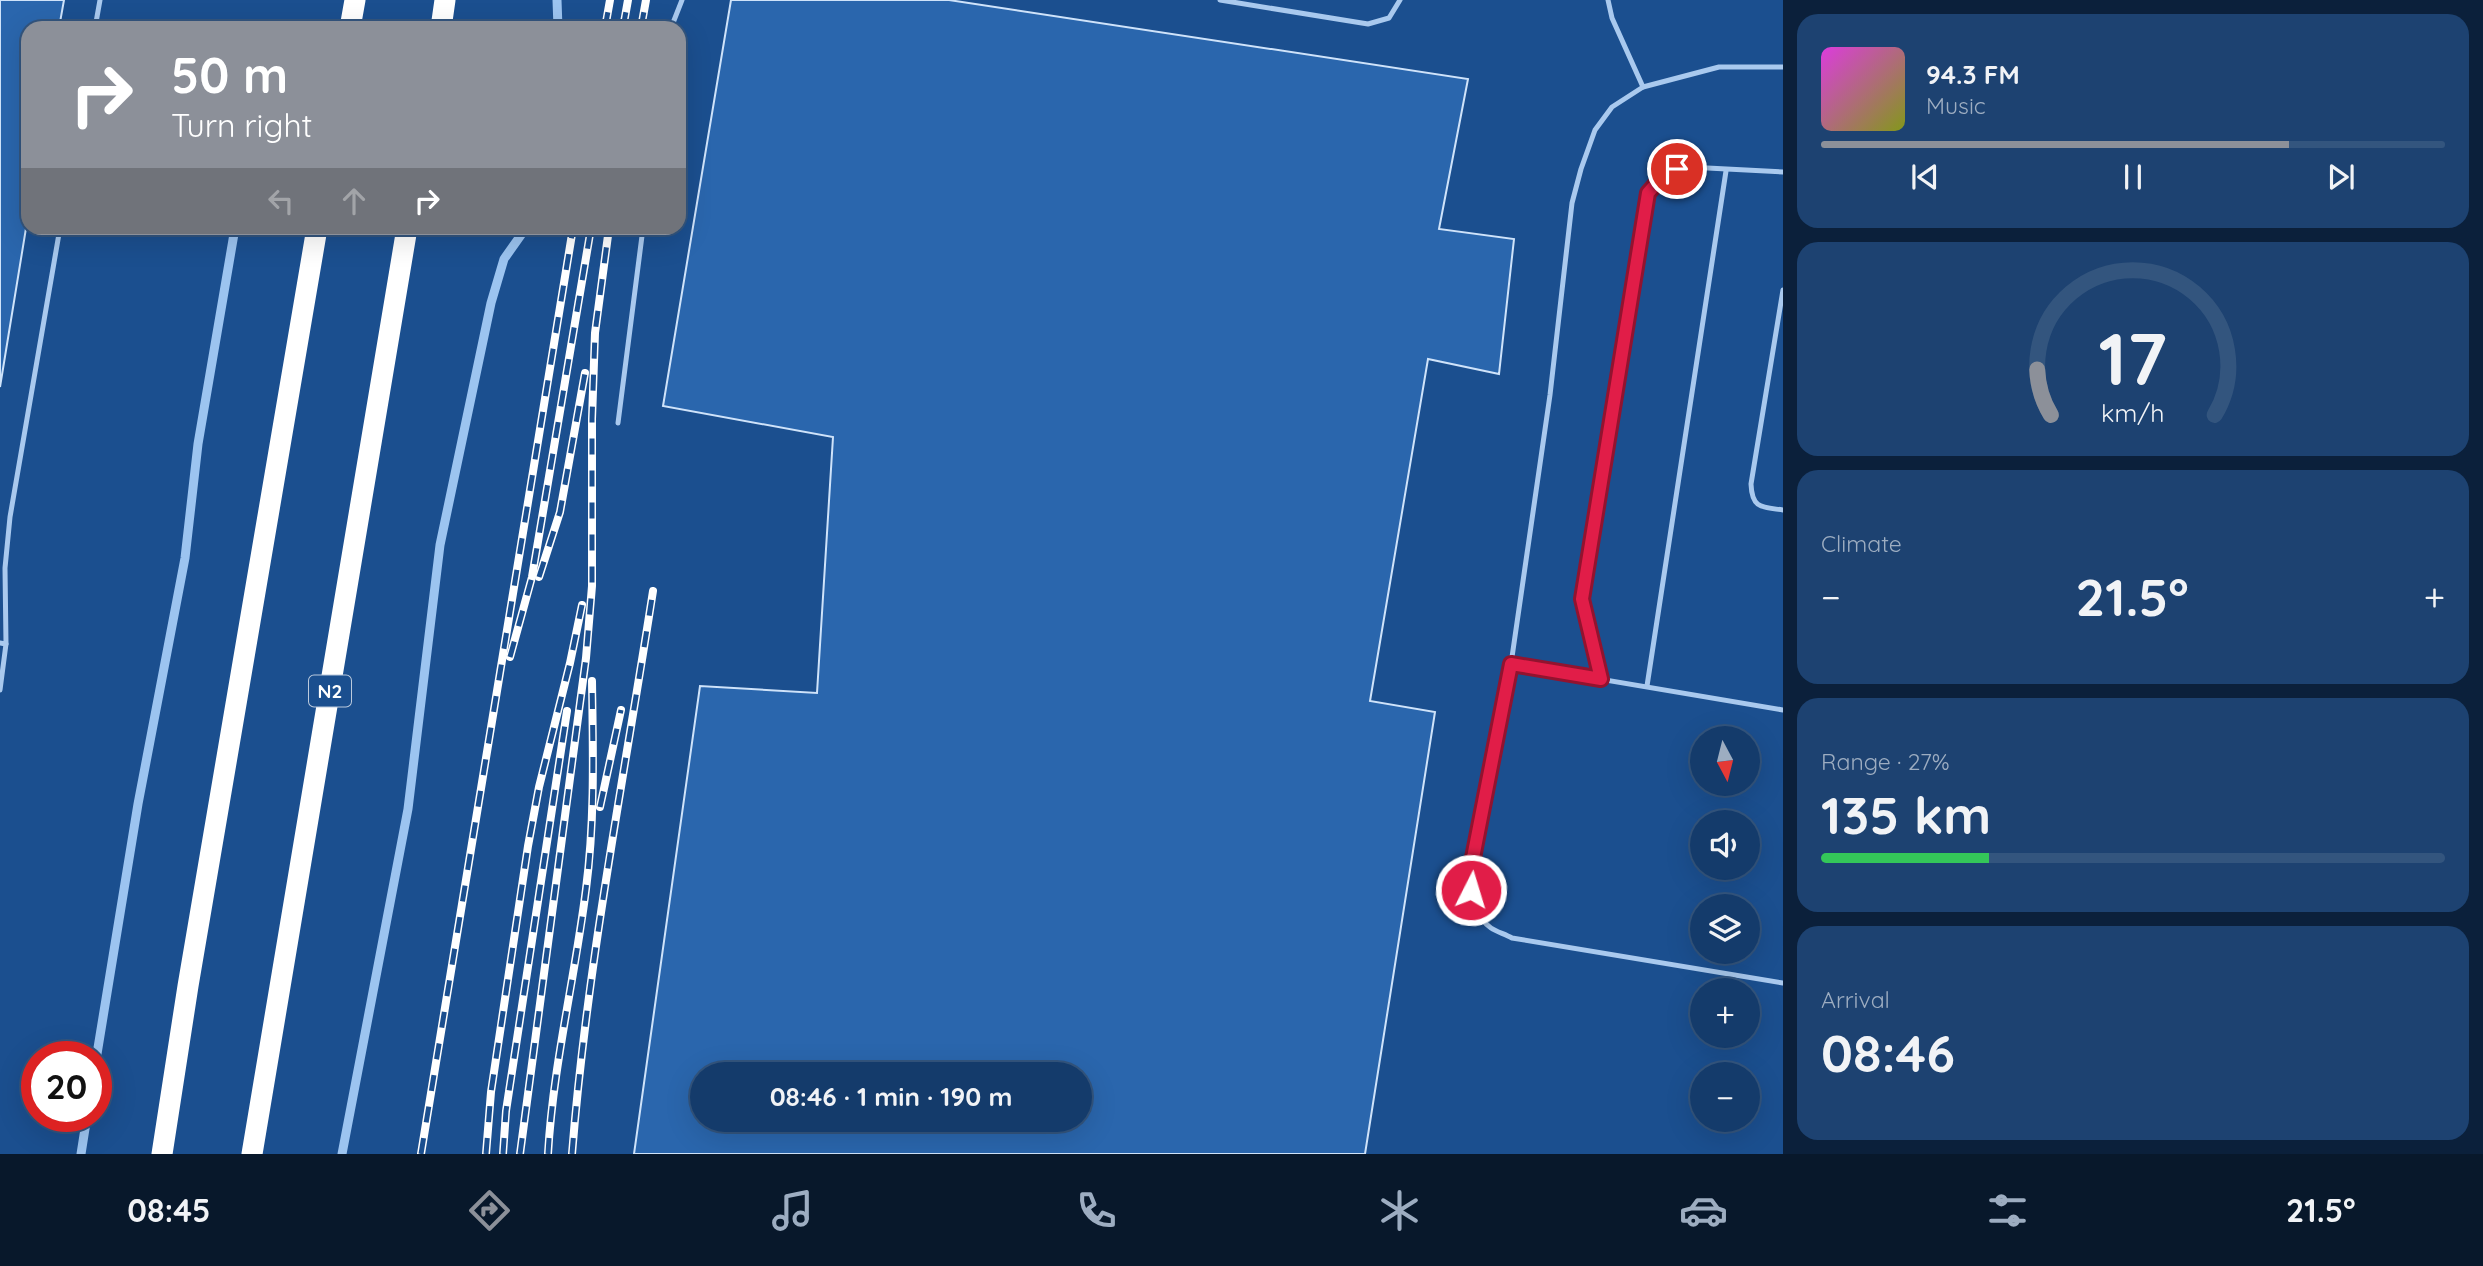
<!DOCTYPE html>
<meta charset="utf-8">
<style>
:root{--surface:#143b6b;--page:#1d4271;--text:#f1f3f6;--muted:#9dadc1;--line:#33557e;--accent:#8c9099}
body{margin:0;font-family:Quicksand,sans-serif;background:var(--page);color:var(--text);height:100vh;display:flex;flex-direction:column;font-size:26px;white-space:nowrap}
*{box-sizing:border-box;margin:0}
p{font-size:23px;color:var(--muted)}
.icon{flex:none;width:38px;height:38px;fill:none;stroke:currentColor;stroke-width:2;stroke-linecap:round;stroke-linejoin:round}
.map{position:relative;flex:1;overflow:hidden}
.drawer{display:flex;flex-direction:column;gap:14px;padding:14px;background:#0b203b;width:700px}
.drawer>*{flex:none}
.banner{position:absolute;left:21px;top:21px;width:665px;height:214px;border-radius:21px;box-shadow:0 7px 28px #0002,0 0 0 2px var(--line);background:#8c9099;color:#fff;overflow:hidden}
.needle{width:46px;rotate:173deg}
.controls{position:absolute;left:1690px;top:726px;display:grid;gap:14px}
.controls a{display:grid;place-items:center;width:70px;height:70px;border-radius:50%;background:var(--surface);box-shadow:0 7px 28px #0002,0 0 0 2px var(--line);font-size:35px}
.speed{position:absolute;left:21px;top:1041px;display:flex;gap:14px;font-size:35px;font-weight:700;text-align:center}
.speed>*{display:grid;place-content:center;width:91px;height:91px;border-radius:50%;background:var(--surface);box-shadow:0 7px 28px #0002,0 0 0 2px var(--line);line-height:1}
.speed .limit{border:10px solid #d22;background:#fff;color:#111}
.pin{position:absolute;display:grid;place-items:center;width:60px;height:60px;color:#fff;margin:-30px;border:4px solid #fff;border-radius:50%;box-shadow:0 2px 7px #0007}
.me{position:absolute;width:77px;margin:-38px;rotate:5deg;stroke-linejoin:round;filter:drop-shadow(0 0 5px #0008)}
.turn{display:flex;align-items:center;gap:24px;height:147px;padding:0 35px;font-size:32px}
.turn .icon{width:91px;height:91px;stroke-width:2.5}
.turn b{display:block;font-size:49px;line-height:60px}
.lanes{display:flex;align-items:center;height:66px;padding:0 35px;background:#0003;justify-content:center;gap:35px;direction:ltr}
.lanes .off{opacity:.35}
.big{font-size:52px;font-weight:700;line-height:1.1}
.drawer .tile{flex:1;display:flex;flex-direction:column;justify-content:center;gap:10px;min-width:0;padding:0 24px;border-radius:21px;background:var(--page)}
.drawer .dial{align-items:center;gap:0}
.dial svg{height:182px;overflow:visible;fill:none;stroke:var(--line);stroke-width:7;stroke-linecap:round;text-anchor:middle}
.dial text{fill:var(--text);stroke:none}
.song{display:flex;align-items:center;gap:21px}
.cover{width:84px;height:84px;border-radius:10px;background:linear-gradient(135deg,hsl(300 70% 55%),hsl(70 70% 35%))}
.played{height:7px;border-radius:4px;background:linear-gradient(90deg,var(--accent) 75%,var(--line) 75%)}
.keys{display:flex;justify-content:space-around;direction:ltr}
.heat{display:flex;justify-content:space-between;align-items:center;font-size:38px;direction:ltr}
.charge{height:10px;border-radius:5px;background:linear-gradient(90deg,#34c759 27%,var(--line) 0)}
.trip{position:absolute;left:690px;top:1062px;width:402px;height:70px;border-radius:35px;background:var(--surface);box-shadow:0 7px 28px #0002,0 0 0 2px var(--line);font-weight:700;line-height:70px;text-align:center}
.menu{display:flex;height:112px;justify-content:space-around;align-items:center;background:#08182b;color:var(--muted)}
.menu .icon{width:49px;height:49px}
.menu .on{color:var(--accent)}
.menu b{font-size:32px;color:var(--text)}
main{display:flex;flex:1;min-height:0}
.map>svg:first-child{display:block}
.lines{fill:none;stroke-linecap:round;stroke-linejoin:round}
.stream{stroke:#9cc4f0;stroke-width:9}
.building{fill:#2a66ad;stroke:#cfe3fa;stroke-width:2;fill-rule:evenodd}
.lane{stroke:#a9c9ee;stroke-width:5}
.highway{stroke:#fff;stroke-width:21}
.rail-casing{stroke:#fff;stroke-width:8}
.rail{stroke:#1b4f8f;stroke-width:5;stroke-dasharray:16;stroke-linecap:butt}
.route-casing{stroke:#92132f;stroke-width:18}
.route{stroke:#e11d48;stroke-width:12}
.labels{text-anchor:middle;stroke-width:7;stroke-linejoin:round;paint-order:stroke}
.shield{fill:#1b4f8f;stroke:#bbcadd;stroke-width:2}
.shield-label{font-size:19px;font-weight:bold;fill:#fff}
</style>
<main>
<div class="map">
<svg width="1783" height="1154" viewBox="0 0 1783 1154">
<rect width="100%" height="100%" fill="#1b4f8f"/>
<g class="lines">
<g class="stream">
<path d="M 557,0 L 558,28"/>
<path d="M 96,1060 L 138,804 L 185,558 L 198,444 L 235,228"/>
<path d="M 81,1154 L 87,1116"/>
<path d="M 342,1154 L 408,809 L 440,545 L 491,303 L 504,259 L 526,228"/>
</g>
</g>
<g class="building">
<path d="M 0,0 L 64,0 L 59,28 L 28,28 L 28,216 L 0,387 Z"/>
<path d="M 731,0 L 949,0 L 1468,79 L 1439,229 L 1514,239 L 1499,374 L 1428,359 L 1370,701 L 1435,712 L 1365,1154 L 634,1154 L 700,686 L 817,693 L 833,437 L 663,406 ZM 702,1074 L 1080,1074 L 1080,1120 L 702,1120 Z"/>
</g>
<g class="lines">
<g class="lane">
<path d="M 1220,0 L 1368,24 L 1389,18 L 1400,0"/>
<path d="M 1608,0 L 1612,18 L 1643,87"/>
<path d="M 95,28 L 100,0"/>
<path d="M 671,28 L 682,0"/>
<path d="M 1783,67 L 1719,67 L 1643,87 L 1612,107 L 1595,130 L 1581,169 L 1572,203 L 1550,395 L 1511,664 L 1471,868 C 1471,887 1473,916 1491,928 C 1497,932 1505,934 1512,938 L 1783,983"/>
<path d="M 1783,290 L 1751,484 C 1752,509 1762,507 1783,510"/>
<path d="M 618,423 L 643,228"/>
<path d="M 0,643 L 6,644 L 5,568 L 10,517 L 60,228"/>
<path d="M 1511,664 L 1783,710"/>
<path d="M 1601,679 L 1582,599 L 1648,193 L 1664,175 L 1688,167 L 1783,172"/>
<path d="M 1647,686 L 1726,171"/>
<path d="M 0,690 L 6,644"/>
</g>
<g class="highway">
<path d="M 350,28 L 355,0"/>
<path d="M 441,28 L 445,0"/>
<path d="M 162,1154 L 188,986 L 317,228"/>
<path d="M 252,1154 L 407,228"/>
</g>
<g class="rail-casing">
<g id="rail">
<path d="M 605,28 L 610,0"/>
<path d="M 623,28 L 628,0"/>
<path d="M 641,28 L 646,0"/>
<path d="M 539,577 L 560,512 L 585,373"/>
<path d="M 510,657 L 532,577 L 591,228"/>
<path d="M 600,807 L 621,710"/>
<path d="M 421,1154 L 573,228"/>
<path d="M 486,1154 L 491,1092 L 528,846 L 539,787 L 570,663 L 582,605"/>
<path d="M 503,1154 L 506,1111 L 567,711"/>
<path d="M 520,1154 L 586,658 L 592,586 L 592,419 L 595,333 L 609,228"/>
<path d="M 548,1154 C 553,1065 575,978 586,889 C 595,820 593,750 592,681"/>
<path d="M 572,1154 C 587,965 624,778 653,591"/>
</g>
</g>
<use href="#rail" class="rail"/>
</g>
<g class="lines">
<g class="route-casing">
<path id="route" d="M 1471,890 L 1471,868 L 1511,664 L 1601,679 L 1582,599 L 1648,193 L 1664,175 L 1677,169"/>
</g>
<use href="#route" class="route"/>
</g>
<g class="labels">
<rect class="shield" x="309" y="675.5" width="42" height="31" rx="5"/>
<g class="shield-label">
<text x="330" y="698">N2</text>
</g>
</g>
</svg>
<div class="controls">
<a><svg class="needle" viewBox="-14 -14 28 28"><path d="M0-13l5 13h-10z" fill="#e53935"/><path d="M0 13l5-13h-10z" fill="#9dadc1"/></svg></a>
<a><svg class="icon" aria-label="sound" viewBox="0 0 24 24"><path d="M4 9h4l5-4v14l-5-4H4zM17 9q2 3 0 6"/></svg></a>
<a><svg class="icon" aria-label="layers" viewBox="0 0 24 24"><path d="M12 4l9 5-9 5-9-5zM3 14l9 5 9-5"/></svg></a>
<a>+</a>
<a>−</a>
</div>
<div class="speed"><div class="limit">20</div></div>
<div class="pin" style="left:1677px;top:169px;background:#d93025"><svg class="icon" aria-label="arrive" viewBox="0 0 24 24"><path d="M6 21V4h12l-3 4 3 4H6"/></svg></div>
<svg class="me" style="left:1471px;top:890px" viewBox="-20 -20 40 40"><circle r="17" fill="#e11d48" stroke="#fff" stroke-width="3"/><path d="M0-11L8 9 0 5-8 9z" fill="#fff"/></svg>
<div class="trip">08:46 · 1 min · 190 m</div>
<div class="banner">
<div class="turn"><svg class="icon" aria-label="right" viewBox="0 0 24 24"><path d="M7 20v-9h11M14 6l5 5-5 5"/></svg><div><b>50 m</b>Turn right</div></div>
<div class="lanes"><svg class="icon off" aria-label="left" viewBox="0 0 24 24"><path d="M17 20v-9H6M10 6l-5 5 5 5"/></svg><svg class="icon off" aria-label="ahead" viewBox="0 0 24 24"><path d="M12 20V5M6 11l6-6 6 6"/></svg><svg class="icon" aria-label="right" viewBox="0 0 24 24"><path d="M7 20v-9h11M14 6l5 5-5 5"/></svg></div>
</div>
</div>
<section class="drawer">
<div class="tile">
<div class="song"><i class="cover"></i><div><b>94.3 FM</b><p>Music</p></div></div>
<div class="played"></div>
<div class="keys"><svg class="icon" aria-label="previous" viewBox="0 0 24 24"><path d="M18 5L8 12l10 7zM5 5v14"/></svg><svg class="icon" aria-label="pause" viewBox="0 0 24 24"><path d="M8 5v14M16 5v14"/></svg><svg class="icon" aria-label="next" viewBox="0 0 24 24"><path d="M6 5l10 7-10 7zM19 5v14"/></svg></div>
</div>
<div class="tile dial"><svg viewBox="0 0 100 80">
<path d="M14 69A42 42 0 1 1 86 69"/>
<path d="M14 69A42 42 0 0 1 8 49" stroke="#8c9099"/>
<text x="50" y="56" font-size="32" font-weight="700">17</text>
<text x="50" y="72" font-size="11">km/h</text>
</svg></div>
<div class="tile"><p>Climate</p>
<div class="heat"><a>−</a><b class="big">21.5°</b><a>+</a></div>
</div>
<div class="tile"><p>Range · 27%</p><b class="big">135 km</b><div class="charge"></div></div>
<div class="tile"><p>Arrival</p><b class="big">08:46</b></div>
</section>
</main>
<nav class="menu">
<b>08:45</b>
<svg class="icon on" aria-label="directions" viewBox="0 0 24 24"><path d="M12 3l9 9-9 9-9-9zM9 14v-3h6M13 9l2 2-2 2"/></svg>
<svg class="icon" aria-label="music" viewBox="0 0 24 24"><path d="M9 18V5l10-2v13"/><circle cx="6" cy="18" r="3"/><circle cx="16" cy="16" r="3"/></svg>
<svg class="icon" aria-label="phone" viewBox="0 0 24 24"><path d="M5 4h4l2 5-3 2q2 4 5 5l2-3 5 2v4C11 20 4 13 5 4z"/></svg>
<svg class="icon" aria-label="climate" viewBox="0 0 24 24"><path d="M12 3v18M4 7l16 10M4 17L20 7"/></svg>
<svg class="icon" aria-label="car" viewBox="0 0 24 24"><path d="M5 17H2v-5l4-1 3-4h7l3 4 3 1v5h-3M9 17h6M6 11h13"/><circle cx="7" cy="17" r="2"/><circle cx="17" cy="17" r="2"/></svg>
<svg class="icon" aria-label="filters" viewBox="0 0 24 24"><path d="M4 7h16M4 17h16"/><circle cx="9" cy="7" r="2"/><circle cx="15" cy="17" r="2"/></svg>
<b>21.5°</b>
</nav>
